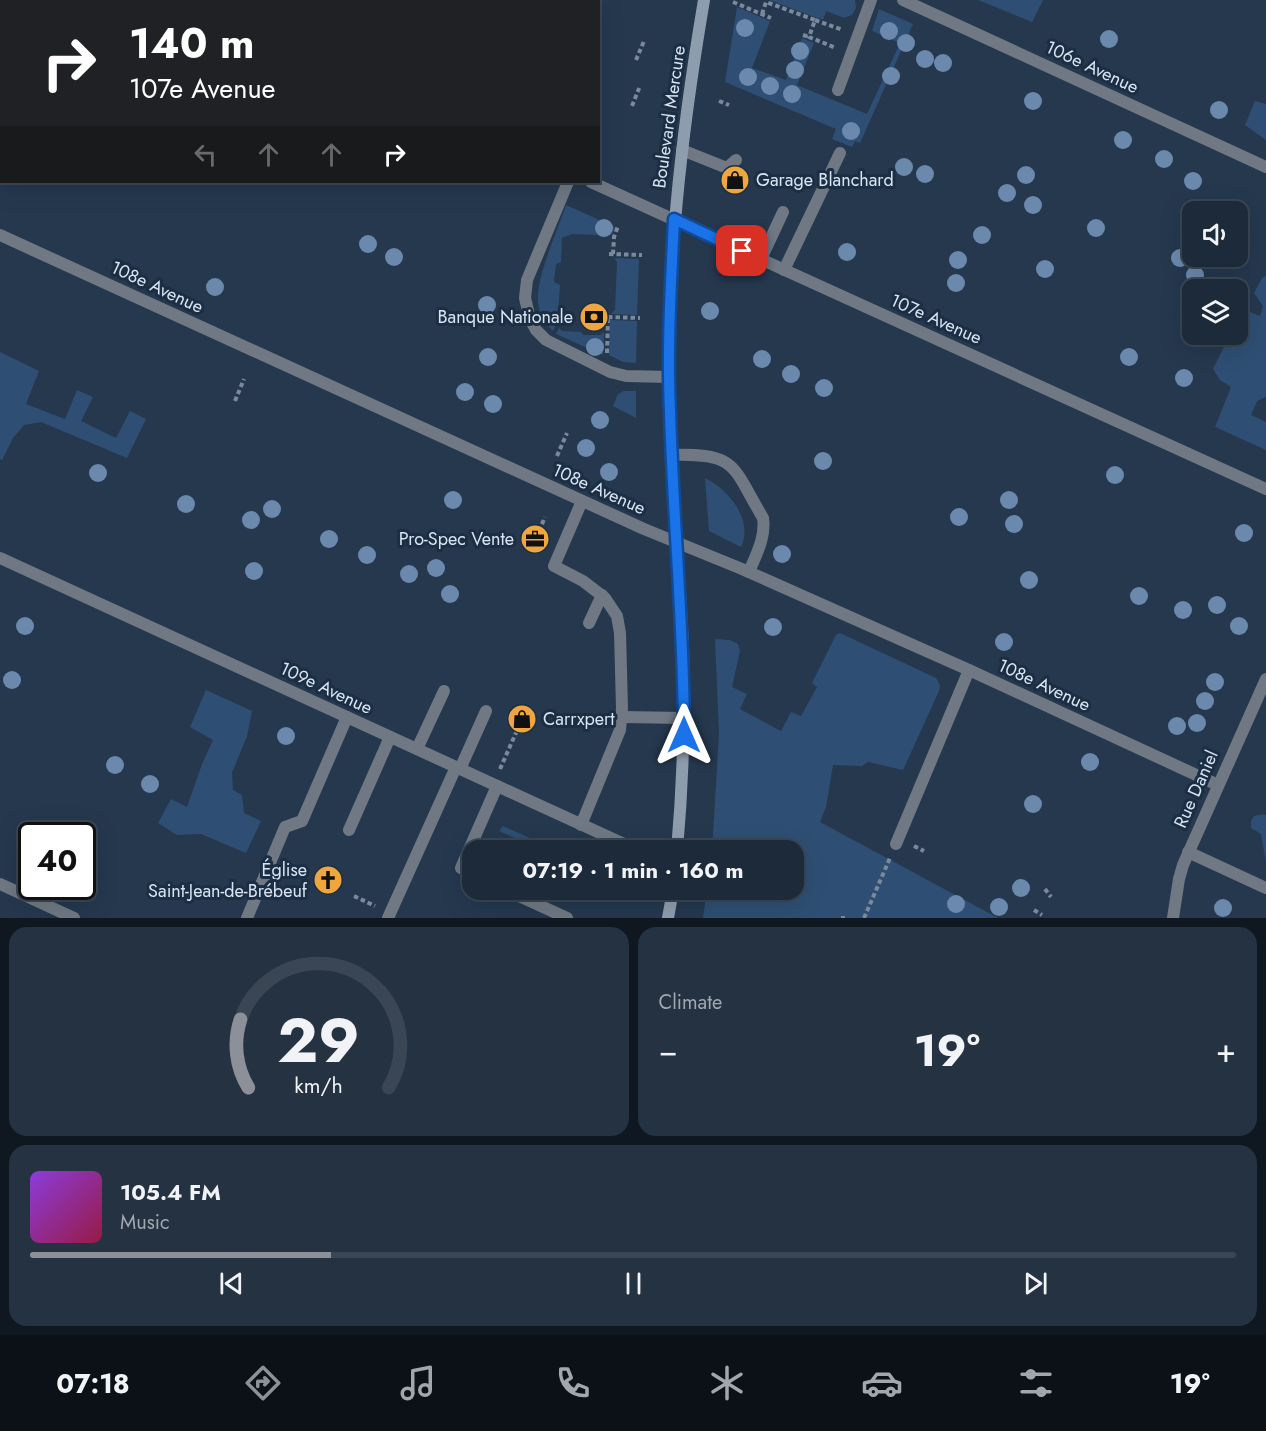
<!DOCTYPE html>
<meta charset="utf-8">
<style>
:root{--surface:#1c2a3a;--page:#253242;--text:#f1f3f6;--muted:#a0a7af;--line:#3a4654;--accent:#8c9099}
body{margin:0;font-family:Jost,sans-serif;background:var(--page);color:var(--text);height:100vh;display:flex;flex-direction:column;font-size:22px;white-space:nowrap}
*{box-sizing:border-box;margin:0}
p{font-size:20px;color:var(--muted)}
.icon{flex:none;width:33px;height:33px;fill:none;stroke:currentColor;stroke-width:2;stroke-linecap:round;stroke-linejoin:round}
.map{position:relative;height:918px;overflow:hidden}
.sheet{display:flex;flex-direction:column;gap:9px;padding:9px;background:#0f1720;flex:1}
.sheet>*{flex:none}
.guide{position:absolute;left:0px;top:0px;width:600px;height:183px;box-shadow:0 6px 24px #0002,0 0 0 2px var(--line);background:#202124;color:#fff;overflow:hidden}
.controls{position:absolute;left:1182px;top:201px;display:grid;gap:12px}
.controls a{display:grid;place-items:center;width:66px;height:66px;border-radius:12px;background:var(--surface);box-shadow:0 6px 24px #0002,0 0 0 2px var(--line);font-size:30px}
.speed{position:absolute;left:18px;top:822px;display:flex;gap:12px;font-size:30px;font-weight:700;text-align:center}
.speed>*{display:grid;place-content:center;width:78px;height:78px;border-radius:50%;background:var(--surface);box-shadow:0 6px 24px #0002,0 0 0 2px var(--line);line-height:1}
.speed .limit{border:3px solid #111;border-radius:9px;background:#fff;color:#111}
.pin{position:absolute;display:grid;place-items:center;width:51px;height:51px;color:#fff;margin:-26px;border-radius:12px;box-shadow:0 3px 9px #0006}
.me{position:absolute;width:66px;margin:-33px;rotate:0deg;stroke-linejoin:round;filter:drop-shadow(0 0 4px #0008)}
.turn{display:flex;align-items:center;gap:21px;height:126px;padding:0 30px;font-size:27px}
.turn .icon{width:78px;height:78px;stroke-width:2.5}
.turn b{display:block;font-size:42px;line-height:51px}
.lanes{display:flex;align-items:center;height:57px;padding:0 30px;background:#0003;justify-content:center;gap:30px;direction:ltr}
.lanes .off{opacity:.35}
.big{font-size:45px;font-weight:700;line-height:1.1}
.sheet .tile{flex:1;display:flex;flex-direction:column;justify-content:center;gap:9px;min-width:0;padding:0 21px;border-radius:18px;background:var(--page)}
.sheet .dial{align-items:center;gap:0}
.dial svg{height:156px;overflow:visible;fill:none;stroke:var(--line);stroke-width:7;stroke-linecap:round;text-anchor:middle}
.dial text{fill:var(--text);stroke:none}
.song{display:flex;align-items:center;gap:18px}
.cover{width:72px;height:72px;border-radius:9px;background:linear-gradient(135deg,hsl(270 70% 55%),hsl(340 70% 35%))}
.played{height:6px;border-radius:3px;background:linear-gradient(90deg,var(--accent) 25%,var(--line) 25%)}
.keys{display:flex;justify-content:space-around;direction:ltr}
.heat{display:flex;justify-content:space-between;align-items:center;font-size:33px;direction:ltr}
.sheet .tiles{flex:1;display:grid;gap:9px;grid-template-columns:1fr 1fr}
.tile:last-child{grid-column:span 2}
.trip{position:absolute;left:462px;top:840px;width:342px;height:60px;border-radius:18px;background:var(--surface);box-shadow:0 6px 24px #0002,0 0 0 2px var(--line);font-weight:700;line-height:60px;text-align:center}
.tabs{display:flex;height:96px;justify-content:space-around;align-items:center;background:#0b1117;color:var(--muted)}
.tabs .icon{width:42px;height:42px}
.tabs .active{color:var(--accent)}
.tabs b{font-size:27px;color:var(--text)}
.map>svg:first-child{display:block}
.green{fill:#2e4f73}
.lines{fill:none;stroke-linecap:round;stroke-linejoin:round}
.path{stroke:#7a8a9c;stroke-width:4;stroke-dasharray:4.5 3;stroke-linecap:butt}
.lane{stroke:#6f7883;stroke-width:12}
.street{stroke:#6f7883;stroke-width:12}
.secondary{stroke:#8e9dae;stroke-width:12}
.tree{fill:#6a89ac}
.route-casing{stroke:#114b97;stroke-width:15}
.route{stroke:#1a73e8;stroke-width:10}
.labels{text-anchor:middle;stroke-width:6;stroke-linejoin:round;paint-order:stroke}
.street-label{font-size:18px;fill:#d8e4f2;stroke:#1b2e43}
.poi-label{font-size:18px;fill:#d8e4f2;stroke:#1b2e43;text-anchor:end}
</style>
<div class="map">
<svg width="1266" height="918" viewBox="0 0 1266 918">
<rect width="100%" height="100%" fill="#25384e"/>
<g class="green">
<path d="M 769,0 L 855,0 L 856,8 L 852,15 L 844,18 L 826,11 L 823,20 Z"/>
<path d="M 978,0 L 1043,0 L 1032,22 Z"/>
<path d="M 737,7 L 770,21 L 752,68 L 786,80 L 802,38 L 814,43 L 797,85 L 867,114 L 900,43 L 872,31 L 879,9 L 913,24 L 860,143 L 855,141 L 852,147 L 832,139 L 836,129 L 725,82 Z"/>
<path d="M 1255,101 L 1266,104 L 1266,140 L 1245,125 Z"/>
<path d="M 566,205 L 615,227 L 612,234 L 601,237 L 599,235 L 572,234 L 562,238 L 561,262 L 556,264 L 554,282 L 560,285 L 558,313 L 555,313 L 555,327 L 553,331 C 545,323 539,315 538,303 C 535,279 558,230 566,205 Z"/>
<path d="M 614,258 L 639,259 L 637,315 L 611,314 L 615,310 L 617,262 Z"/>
<path d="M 1266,276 L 1266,397 L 1257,401 L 1251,415 L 1266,422 L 1266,450 L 1215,427 L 1231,387 L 1220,380 L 1213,369 L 1230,335 L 1238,334 L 1238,300 L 1240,299 L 1247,301 L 1250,312 L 1260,316 L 1263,306 L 1254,293 L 1262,278 Z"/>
<path d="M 610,320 L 637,321 L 636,363 L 623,362 L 609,355 Z"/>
<path d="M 559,328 L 562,331 L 581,332 L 583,335 L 600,335 L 604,332 L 603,355 L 556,334 Z"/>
<path d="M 0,352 L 39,371 L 26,404 L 65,419 L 77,390 L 93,397 L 81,421 L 116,438 L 130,411 L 146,419 L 127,458 L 41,422 L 24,425 L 13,438 L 2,460 L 0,459 Z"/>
<path d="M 624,391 L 636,391 L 636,418 L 613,406 L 618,394 Z"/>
<path d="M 705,478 C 728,489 754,520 741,547 L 709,531 Z"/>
<path d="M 840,633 L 936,678 L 940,685 L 939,691 L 903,770 L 868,762 L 862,766 L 833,765 L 826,807 L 820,822 L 998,918 L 703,918 L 707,890 L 794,890 L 794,850 L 712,850 L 719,734 L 715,639 L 730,640 L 738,644 L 740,651 L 732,687 L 747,694 L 740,709 L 781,731 L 791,712 L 801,716 L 817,687 L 812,683 L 836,635 Z"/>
<path d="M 206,690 L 252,711 L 247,736 L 232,773 L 233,790 L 242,795 L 244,813 L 261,821 L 246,853 L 201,834 L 177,835 L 158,823 L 171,799 L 187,807 L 202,764 L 213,740 L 190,727 Z"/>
<path d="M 1264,814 L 1266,815 L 1266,862 L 1261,834 L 1251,828 L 1251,821 L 1254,816 Z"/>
<path d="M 503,826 L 557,850 L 543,850 L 499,831 Z"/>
</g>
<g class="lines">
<g class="path">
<path d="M 733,2 L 771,18"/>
<path d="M 762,14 L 766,2 L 815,20 L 809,37 L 836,48"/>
<path d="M 815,20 L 843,30"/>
<path d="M 803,35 L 809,37"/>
<path d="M 636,60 L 644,41"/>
<path d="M 719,101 L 729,105"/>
<path d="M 632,106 L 640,86"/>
<path d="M 609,254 L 642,255"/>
<path d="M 613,254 L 614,237 L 618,226"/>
<path d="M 608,317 L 640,318"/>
<path d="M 557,325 L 558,316"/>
<path d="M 607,353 L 608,317"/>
<path d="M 235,401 L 244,379"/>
<path d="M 557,456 L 567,433"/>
<path d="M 539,531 L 545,517"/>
<path d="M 500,769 L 519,726"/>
<path d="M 914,846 L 924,851"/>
<path d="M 293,867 L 303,872"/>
<path d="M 1045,889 L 1051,897"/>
<path d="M 354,896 L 375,906"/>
<path d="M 1034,910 L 1042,915"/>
<path d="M 841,918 L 845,918"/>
<path d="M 864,918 L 890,858"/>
</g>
<g class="lane">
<path d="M 838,90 L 871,0"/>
<path d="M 682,150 L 727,168 L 736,160"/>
<path d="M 568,182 L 527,280 L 525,298 L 530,319 L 536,330 L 546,340 L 610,372 L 626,376 L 669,377"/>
<path d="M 761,259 L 783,212"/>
<path d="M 784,270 L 840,153"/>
<path d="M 672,455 C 738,453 732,466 763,518 C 766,537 756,555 749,572"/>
<path d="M 589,623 L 602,595"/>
<path d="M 622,717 L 684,718"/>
<path d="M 417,749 L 444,691"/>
<path d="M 460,769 L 486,711"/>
<path d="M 581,825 L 620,730 L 622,708 L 620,633 L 617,616 L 605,598 L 583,581 L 554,566 L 582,501"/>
<path d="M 349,830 L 390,737"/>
<path d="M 472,874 L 461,868 L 497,786"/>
<path d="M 506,890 L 567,918"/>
<path d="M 247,918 L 285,827 L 302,821 L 347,717"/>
<path d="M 388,918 L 456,767"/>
</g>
<g class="street">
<path d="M 196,0 L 199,2"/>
<path d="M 903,0 L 1266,167"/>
<path d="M 591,182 L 1266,489"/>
<path d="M 0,235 L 644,529 L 742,569 L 969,670 L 1218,785"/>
<path d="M 0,558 L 637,850"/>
<path d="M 896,844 L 969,670"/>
<path d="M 1188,852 L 1266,888"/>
<path d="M 0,884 L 74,918"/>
<path d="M 1173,918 L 1179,879 L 1183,865 L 1266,679"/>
</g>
<g class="secondary">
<path d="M 677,850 C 683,783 685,715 683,646 C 679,568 672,489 670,411 C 665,273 681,136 704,0"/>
<path d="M 668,918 L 673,890"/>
</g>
</g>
<g class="tree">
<circle cx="745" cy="28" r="9"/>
<circle cx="889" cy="31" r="9"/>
<circle cx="1109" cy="39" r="9"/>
<circle cx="906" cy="43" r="9"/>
<circle cx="800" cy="51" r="9"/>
<circle cx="925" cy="59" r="9"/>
<circle cx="943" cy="63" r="9"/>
<circle cx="795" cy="70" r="9"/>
<circle cx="891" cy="76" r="9"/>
<circle cx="748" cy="77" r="9"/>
<circle cx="770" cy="86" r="9"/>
<circle cx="792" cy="94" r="9"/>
<circle cx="1033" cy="101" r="9"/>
<circle cx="1219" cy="110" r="9"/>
<circle cx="851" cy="131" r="9"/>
<circle cx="1123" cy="140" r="9"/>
<circle cx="1164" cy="159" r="9"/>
<circle cx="904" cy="167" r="9"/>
<circle cx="925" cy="174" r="9"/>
<circle cx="1026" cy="175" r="9"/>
<circle cx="1193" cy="181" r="9"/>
<circle cx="1007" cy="193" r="9"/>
<circle cx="1033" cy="205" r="9"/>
<circle cx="604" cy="228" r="9"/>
<circle cx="1096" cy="228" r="9"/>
<circle cx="982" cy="235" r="9"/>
<circle cx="368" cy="244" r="9"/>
<circle cx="847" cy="252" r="9"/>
<circle cx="394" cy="257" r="9"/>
<circle cx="1180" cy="258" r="9"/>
<circle cx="958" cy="260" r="9"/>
<circle cx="1045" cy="269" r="9"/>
<circle cx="1195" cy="275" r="9"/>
<circle cx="956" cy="283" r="9"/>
<circle cx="215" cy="287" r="9"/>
<circle cx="487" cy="305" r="9"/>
<circle cx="710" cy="311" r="9"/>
<circle cx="595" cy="347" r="9"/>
<circle cx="488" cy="357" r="9"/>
<circle cx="1129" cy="357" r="9"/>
<circle cx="762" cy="359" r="9"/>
<circle cx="791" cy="374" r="9"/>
<circle cx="1184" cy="378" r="9"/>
<circle cx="824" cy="388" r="9"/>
<circle cx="465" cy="392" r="9"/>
<circle cx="493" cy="404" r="9"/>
<circle cx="600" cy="420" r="9"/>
<circle cx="586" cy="448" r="9"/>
<circle cx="823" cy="461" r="9"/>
<circle cx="609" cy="472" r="9"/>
<circle cx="98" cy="473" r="9"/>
<circle cx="1115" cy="475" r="9"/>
<circle cx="453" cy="500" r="9"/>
<circle cx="1009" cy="500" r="9"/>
<circle cx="186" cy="504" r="9"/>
<circle cx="272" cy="509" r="9"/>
<circle cx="959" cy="517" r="9"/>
<circle cx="251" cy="520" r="9"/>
<circle cx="1014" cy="524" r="9"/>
<circle cx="1244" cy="533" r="9"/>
<circle cx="329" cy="539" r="9"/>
<circle cx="782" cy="554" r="9"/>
<circle cx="367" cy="555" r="9"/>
<circle cx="436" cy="568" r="9"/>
<circle cx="254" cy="571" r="9"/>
<circle cx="409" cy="574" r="9"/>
<circle cx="1029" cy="580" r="9"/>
<circle cx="450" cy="594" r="9"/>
<circle cx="1139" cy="596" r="9"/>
<circle cx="1217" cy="605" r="9"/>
<circle cx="1183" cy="610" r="9"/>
<circle cx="25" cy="626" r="9"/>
<circle cx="1239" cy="626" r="9"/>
<circle cx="773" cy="627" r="9"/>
<circle cx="1004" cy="642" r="9"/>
<circle cx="12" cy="680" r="9"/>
<circle cx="1215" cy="682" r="9"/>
<circle cx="1205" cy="701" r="9"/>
<circle cx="1197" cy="723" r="9"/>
<circle cx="1177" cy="726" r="9"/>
<circle cx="286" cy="736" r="9"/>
<circle cx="1090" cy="762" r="9"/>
<circle cx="115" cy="765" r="9"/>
<circle cx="150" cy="784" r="9"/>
<circle cx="1033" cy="804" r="9"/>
<circle cx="1021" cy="888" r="9"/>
<circle cx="956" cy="904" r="9"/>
<circle cx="999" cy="907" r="9"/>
<circle cx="1223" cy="908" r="9"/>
</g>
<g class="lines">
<g class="route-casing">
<path id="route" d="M 684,735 C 684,627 673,519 670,411 C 667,347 671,283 674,219 L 742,251"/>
</g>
<use href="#route" class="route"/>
</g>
<defs>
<g id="shop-disc" transform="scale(1.5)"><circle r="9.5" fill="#f0a63f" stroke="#1b2e43"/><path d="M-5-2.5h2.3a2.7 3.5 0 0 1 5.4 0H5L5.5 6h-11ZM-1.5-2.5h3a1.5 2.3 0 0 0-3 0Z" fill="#111"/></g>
<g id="bank-disc" transform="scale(1.5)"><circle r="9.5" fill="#f0a63f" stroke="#1b2e43"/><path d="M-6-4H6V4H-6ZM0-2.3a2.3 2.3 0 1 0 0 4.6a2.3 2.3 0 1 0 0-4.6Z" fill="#111"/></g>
<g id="office-disc" transform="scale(1.5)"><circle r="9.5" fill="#f0a63f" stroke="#1b2e43"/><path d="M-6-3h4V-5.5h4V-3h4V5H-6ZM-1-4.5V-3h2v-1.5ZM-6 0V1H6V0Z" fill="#111"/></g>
<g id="church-disc" transform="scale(1.5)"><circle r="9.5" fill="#f0a63f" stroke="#1b2e43"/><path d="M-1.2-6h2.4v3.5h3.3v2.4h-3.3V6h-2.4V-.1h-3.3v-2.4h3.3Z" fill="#111"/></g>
</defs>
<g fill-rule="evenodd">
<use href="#shop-disc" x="735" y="180"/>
<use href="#bank-disc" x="594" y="317"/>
<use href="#office-disc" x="535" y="539"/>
<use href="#shop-disc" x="522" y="719"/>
<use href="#church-disc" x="328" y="880"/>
</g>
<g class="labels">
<g class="street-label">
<text transform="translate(1092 67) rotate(25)" y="6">106e Avenue</text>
<text transform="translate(669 117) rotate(-82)" y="6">Boulevard Mercure</text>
<text transform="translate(157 287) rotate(25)" y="6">108e Avenue</text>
<text transform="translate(936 319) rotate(24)" y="6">107e Avenue</text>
<text transform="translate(599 489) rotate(24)" y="6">108e Avenue</text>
<text transform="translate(1044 685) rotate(25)" y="6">108e Avenue</text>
<text transform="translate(326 688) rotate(25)" y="6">109e Avenue</text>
<text transform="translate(1196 789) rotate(-66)" y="6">Rue Daniel</text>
</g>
<g class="poi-label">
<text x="756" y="186" text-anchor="start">Garage Blanchard</text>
<text x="573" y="323">Banque Nationale</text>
<text x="514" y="545">Pro-Spec Vente</text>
<text x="543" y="725" text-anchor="start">Carrxpert</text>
<text x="307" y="876">Église<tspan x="307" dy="21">Saint-Jean-de-Brébeuf</tspan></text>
</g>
</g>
</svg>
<div class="controls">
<a><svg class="icon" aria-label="sound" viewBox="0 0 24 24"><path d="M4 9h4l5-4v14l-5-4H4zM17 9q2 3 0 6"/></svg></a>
<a><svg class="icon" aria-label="layers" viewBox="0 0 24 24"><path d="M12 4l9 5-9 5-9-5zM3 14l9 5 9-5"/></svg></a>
</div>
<div class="speed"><div class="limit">40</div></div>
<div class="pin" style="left:742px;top:251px;background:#d93025"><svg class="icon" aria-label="arrive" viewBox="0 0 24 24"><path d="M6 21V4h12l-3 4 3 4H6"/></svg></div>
<svg class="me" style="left:684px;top:735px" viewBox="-20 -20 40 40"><path d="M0-17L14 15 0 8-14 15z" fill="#1a73e8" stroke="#fff" stroke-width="4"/></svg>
<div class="trip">07:19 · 1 min · 160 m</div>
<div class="guide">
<div class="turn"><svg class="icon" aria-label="right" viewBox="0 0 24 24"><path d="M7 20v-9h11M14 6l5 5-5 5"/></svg><div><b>140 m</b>107e Avenue</div></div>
<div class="lanes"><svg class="icon off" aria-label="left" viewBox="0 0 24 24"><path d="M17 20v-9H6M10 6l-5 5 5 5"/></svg><svg class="icon off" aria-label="ahead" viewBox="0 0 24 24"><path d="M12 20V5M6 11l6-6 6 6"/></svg><svg class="icon off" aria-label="ahead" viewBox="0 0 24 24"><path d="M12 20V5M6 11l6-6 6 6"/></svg><svg class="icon" aria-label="right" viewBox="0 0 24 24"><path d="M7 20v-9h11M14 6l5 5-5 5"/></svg></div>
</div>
</div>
<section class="sheet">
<div class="tiles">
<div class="tile dial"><svg viewBox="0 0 100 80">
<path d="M14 69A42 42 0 1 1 86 69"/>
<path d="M14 69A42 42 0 0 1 10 34" stroke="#8c9099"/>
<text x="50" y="56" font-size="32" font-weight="700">29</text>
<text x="50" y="72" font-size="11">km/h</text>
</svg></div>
<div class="tile"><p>Climate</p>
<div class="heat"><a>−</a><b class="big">19°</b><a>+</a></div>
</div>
<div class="tile">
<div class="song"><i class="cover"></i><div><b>105.4 FM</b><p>Music</p></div></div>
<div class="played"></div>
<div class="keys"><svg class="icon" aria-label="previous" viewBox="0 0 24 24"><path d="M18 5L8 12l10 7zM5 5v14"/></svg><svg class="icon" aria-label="pause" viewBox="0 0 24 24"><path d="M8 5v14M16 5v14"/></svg><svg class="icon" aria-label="next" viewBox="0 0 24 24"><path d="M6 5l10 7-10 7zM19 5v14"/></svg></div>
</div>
</div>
</section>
<nav class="tabs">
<b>07:18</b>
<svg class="icon active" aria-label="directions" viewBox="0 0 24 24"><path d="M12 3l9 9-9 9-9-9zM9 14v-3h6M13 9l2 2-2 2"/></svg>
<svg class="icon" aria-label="music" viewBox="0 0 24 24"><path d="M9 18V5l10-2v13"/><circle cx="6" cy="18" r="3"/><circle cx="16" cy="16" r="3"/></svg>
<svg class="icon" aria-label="phone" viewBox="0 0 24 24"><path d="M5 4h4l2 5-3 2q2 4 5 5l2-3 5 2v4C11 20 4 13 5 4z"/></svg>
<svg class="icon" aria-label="climate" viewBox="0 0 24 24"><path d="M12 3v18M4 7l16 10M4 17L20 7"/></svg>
<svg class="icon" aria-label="car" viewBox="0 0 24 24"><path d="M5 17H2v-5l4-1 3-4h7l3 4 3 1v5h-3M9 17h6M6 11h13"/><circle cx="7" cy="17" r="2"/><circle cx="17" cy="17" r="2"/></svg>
<svg class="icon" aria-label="filters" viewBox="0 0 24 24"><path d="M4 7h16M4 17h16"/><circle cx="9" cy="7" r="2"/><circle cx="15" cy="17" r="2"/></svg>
<b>19°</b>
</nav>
